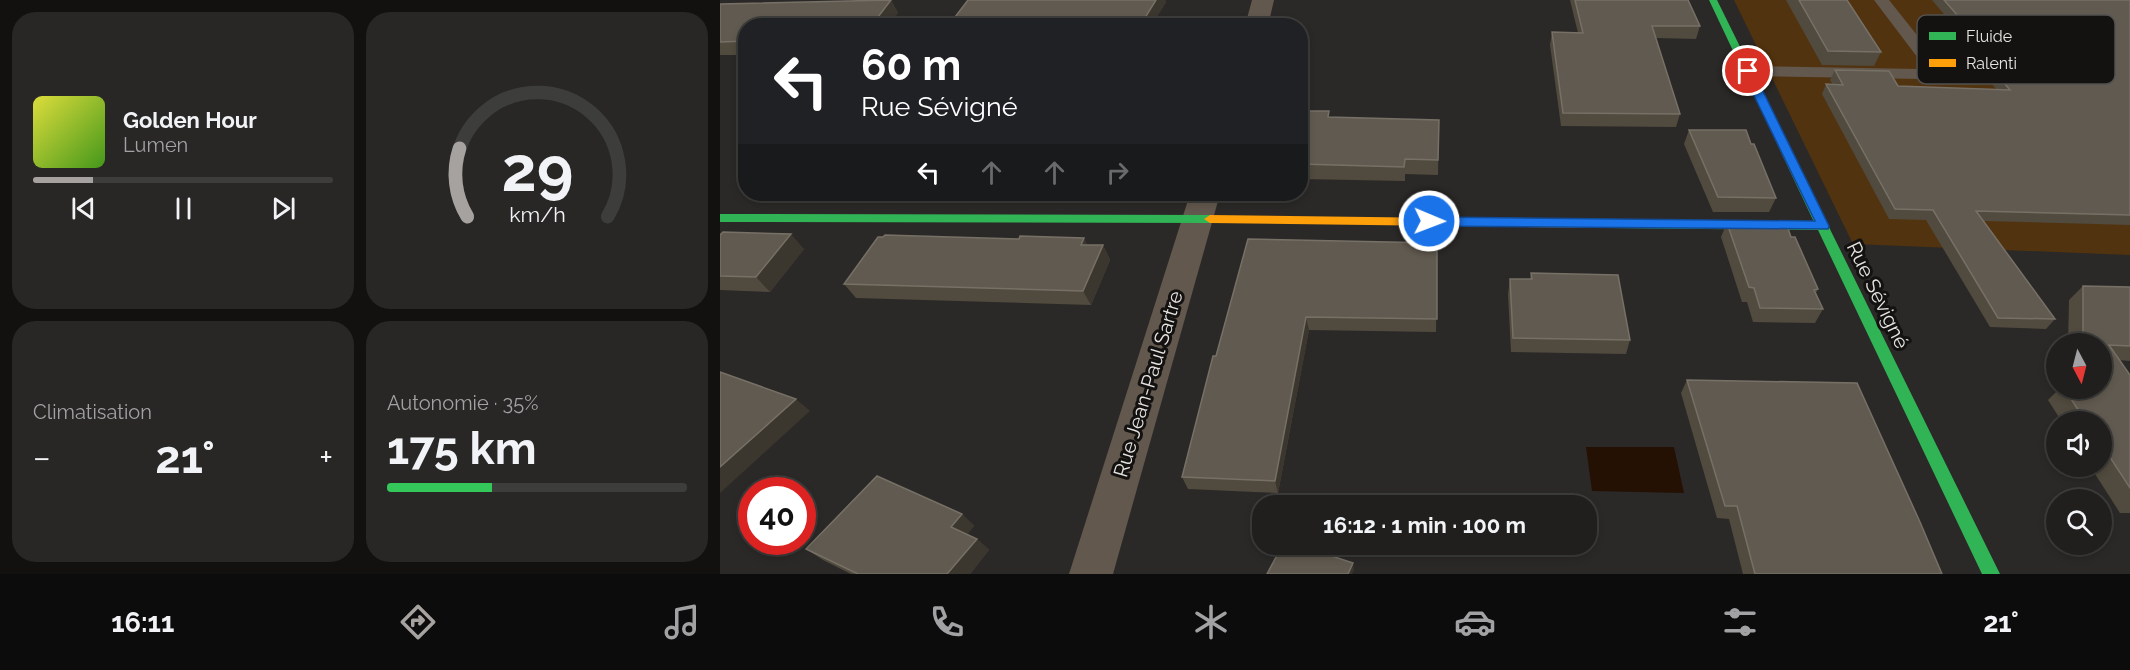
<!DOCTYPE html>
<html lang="fr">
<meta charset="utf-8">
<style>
:root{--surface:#201f1d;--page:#282726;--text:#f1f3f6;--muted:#a2a2a4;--line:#3d3d3b;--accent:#a5a2a0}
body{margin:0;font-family:Raleway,sans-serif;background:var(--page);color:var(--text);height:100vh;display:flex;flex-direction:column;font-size:22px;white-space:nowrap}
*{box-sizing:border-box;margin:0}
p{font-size:20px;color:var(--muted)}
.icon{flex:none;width:33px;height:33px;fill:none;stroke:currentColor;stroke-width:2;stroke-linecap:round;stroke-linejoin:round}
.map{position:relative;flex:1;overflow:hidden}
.drawer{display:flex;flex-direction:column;gap:12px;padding:12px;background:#121110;width:720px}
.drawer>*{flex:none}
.banner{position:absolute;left:18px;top:18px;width:570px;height:183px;border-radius:24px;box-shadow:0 3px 9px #0003,0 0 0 2px var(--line);background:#202124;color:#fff;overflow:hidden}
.needle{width:39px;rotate:173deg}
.controls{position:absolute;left:1326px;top:333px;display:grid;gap:12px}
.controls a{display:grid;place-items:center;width:66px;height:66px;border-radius:50%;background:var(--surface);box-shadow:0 3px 9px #0003,0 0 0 2px var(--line);font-size:30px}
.speed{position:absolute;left:18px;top:477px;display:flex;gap:12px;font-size:30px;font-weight:700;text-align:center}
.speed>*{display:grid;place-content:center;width:78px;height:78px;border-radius:50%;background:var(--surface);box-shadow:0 3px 9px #0003,0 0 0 2px var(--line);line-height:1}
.speed .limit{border:9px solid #d22;background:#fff;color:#111}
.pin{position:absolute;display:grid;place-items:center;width:51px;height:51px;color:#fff;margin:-26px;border:3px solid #fff;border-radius:50%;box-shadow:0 2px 6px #0007}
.me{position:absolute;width:66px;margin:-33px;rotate:91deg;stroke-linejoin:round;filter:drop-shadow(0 0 4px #0008)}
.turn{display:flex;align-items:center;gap:21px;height:126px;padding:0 24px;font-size:27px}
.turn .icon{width:78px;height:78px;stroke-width:2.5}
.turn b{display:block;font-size:42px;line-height:51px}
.lanes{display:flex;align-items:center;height:57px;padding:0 24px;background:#0003;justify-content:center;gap:30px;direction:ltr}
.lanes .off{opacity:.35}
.big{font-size:45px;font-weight:700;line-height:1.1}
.drawer .card{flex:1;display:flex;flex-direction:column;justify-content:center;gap:9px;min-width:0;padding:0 21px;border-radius:24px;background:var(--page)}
.drawer .dial{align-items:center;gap:0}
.dial svg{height:156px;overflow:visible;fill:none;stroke:var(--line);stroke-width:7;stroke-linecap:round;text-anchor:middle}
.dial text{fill:var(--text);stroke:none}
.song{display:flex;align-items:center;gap:18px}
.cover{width:72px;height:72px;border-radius:9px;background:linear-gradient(135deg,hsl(60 70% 55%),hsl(100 70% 35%))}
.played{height:6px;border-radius:3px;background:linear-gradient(90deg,var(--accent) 20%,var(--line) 20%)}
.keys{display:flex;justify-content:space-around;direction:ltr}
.heat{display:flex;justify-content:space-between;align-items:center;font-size:33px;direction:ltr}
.charge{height:9px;border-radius:4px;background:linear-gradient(90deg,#34c759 35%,var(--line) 0)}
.drawer .tiles{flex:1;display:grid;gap:12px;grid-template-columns:repeat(2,1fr)}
.trip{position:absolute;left:532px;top:495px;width:345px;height:60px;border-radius:24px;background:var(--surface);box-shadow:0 3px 9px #0003,0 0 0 2px var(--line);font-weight:700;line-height:60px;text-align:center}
.dock{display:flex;height:96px;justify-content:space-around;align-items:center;background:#0d0c0c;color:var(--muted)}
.dock .icon{width:42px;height:42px}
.dock .on{color:var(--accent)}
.dock b{font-size:27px;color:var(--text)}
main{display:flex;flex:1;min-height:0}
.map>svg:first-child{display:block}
.green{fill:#52330f}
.water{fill:#251004}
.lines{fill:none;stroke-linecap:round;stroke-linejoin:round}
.lane{fill:#62584e;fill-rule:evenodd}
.street{fill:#62584e;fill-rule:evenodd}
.fast{fill:#30b455;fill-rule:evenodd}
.slow{fill:#ff9f0a;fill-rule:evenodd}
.wall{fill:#514a3e}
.shaded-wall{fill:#3b362e}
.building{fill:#615a50;stroke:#767066;stroke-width:1.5}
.route{fill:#1a73e8;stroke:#114b97;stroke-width:1.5}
.labels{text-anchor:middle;stroke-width:6;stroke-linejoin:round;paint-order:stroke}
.street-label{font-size:20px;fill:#e6e3e1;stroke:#131210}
.key{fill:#131210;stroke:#52514f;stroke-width:1.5}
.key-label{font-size:16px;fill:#e6e3e1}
</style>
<main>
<section class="drawer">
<div class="tiles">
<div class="card">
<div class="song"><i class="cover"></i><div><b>Golden Hour</b><p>Lumen</p></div></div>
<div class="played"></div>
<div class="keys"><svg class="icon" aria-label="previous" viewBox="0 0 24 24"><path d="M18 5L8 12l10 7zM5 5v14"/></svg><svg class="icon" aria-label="pause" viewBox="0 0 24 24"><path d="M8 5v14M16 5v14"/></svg><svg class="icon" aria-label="next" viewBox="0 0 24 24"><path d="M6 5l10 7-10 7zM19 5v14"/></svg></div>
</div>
<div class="card dial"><svg viewBox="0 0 100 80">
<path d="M14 69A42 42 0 1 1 86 69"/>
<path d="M14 69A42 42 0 0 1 10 34" stroke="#a5a2a0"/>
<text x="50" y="56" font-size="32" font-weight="700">29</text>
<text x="50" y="72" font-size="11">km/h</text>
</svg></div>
<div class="card"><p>Climatisation</p>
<div class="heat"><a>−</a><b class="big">21°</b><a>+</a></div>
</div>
<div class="card"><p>Autonomie · 35%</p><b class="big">175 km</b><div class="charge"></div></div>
</div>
</section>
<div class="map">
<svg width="1410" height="574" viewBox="0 0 1410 574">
<rect width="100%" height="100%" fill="#2b2927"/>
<path class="green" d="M 1014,0 L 1339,0 L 1410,69 L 1410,255 L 1133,244 Z"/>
<path class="water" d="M 866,447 L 954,447 L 964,493 L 872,491 Z"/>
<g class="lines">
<path class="lane" d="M 1154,0 L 1169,0 L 1220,64 L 1222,68 L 1220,72 L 1202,79 L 1027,76 L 1019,71 L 1027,66 L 1199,69 L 1204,66 Z"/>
<g class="street">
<path d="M 532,0 L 554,0 L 548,26 L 525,26 Z"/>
<path d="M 470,194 L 500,194 L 393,574 L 349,574 Z"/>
</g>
<g class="fast">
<path d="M 989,0 L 997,0 L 1280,574 L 1262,574 L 1098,230 L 888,228 L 882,224 L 888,220 L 1094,222 Z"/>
<path d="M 0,214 L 490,215 L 496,219 L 490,223 L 0,222 Z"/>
</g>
<path class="slow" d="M 490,215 L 888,220 L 894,224 L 888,228 L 490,223 L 484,219 Z"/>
</g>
<g class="wall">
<path d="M 171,0 L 178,13 L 26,26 L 26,55 L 0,55 L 0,4 Z"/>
<path d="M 436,0 L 445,0 L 446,2 L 431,26 L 234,26 L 232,21 Z"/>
<path d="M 850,0 L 968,0 L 980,26 L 976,39 L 936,38 L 960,114 L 956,127 L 841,126 L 830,45 L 832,32 L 858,33 Z"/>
<path d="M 1066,0 L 1127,0 L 1161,52 L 1154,66 L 1102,65 Z"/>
<path d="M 1212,0 L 1410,0 L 1410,225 L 1264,221 L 1335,319 L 1326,329 L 1270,327 L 1206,220 L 1169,219 L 1102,94 L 1106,84 L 1113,85 L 1110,80 L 1115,70 L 1178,86 L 1276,89 L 1230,34 L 1234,26 Z"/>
<path d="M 580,111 L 610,117 L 719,120 L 718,175 L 685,174 L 685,181 L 580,179 Z"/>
<path d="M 969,130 L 1031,144 L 1056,198 L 1049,212 L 993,212 L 964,144 Z"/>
<path d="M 1007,223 L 1071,237 L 1098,289 L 1096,293 L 1103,309 L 1095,323 L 1033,322 L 1027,302 L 1022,302 L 1001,237 Z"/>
<path d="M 0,235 L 84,249 L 50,292 L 0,290 Z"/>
<path d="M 717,243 L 716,332 L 589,330 L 558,493 L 468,489 L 462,477 L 496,356 Z"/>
<path d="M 368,245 L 383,245 L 390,260 L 371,305 L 136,298 L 124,284 Z"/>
<path d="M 811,273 L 910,340 L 906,354 L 791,352 L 788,294 L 790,279 L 810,279 Z"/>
<path d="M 1363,286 L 1410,287 L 1410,361 L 1399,360 L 1410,375 L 1410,513 L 1400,513 L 1370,466 L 1382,466 L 1382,422 L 1342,422 L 1328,400 L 1340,388 L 1382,388 L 1382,344 L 1348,344 L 1349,300 Z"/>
<path d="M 967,380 L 1222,574 L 1023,574 L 1009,519 L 997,518 L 961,393 Z"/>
<path d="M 242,514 L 254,526 L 247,534 L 257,539 L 269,550 L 250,574 L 131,574 L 103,560 L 86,549 Z"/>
</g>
<g class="shaded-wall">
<path d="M 171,0 L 178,13 L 169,26 L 151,26 Z"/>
<path d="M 436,0 L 445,0 L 446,2 L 431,26 L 420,26 Z"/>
<path d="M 71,234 L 84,249 L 50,292 L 36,277 Z"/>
<path d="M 364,238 L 371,252 L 361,245 Z"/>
<path d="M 383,245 L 390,260 L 371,305 L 363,291 Z"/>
<path d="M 586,317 L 589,330 L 558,493 L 555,481 Z"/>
<path d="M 76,399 L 90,411 L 0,493 L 0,467 Z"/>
<path d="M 242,514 L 254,526 L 244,539 L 231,527 Z"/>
<path d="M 257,539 L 269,550 L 250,574 L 227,574 Z"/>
<path d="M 633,563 L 634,570 L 632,574 L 628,574 Z"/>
</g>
<g class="building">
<path d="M 171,0 L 151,26 L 26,26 L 26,41 L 0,42 L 0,4 Z"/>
<path d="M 248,0 L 436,0 L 420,26 L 253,26 L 257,21 L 232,21 Z"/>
<path d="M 855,0 L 968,0 L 980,26 L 932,26 L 960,114 L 843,113 L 832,32 L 863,33 Z"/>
<path d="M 1079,0 L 1127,0 L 1161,52 L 1108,51 Z"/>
<path d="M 1224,0 L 1410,0 L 1410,215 L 1256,211 L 1335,319 L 1278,318 L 1213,210 L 1175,209 L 1106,84 L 1123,85 L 1115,70 L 1169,71 L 1178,86 L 1290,90 L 1235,25 L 1246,25 Z"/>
<path d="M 580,111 L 609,111 L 608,117 L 719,120 L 718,160 L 685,159 L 684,167 L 580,164 Z"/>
<path d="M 969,130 L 1026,130 L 1031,144 L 1034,144 L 1056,198 L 998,197 Z"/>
<path d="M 1007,223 L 1066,223 L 1071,237 L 1075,237 L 1098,289 L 1094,290 L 1103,309 L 1040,308 L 1034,288 L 1029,287 Z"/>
<path d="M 3,232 L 71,234 L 36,277 L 0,276 L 0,235 Z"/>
<path d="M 165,235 L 299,239 L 300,236 L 364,238 L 361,245 L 383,245 L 363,291 L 124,284 L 158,237 L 163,237 Z"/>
<path d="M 528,239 L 717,243 L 717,319 L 586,317 L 555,481 L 462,477 L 493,356 L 496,356 Z"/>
<path d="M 811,273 L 898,275 L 910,340 L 793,338 L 790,279 L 812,279 Z"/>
<path d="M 1363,286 L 1410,287 L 1410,346 L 1389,345 L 1410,375 L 1410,488 L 1382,445 L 1382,422 L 1366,422 L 1344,388 L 1382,388 L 1382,344 L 1363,344 Z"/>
<path d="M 0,372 L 76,399 L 0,467 Z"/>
<path d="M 967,380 L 1137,383 L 1200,522 L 1222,574 L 1035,574 L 1017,506 L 1005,506 Z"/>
<path d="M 157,476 L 242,514 L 231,527 L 257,539 L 227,574 L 138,574 L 86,549 Z"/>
<path d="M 563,544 L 575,544 L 633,563 L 628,574 L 547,574 Z"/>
</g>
<path class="route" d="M 1024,69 L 1033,71 L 1109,226 L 1108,229 L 709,226 L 703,221 L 709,217 L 1095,221 L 1022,71 Z"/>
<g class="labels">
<g class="street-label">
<text transform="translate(1158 295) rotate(64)" y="7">Rue Sévigné</text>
<text transform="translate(428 384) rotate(-73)" y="7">Rue Jean-Paul Sartre</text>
</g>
</g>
<rect x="1197" y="15" width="198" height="69" rx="9" class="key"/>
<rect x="1209" y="32" width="27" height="8" fill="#30b455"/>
<rect x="1209" y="59" width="27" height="8" fill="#ff9f0a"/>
<g class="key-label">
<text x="1246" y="42">Fluide</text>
<text x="1246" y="69">Ralenti</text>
</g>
</svg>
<div class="controls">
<a><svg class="needle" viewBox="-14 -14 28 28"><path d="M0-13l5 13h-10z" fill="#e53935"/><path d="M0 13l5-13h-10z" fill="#a2a2a4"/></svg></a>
<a><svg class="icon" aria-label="sound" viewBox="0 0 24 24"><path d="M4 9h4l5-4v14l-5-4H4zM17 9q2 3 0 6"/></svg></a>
<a><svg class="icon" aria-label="search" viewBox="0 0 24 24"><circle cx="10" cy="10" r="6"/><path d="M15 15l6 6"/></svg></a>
</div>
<div class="speed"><div class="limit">40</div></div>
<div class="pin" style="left:1028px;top:71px;background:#d93025"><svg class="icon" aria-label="arrive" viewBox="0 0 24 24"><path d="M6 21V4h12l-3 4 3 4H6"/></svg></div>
<svg class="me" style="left:709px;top:221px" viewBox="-20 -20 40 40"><circle r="17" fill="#1a73e8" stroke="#fff" stroke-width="3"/><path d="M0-11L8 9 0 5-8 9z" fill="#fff"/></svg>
<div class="trip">16:12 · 1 min · 100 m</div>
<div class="banner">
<div class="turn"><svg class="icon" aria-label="left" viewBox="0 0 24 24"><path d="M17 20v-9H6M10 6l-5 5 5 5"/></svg><div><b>60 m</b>Rue Sévigné</div></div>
<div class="lanes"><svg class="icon" aria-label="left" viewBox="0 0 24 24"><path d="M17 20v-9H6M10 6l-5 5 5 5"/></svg><svg class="icon off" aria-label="ahead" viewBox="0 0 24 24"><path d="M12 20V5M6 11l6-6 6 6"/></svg><svg class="icon off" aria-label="ahead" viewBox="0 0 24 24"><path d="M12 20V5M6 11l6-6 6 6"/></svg><svg class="icon off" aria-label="right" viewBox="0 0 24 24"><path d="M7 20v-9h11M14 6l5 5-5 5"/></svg></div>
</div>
</div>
</main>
<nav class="dock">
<b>16:11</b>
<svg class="icon on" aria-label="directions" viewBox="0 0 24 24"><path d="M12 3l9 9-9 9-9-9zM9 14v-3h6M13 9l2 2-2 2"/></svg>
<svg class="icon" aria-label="music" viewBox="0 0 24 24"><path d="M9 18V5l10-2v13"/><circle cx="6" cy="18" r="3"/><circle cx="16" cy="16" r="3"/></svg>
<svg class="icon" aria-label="phone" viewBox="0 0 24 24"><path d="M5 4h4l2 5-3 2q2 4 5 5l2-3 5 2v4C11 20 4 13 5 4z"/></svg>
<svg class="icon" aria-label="climate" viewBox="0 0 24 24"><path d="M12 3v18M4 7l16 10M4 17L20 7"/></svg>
<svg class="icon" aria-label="car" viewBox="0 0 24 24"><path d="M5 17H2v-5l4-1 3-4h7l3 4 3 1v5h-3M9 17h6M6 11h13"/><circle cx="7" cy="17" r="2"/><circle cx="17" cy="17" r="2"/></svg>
<svg class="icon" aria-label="filters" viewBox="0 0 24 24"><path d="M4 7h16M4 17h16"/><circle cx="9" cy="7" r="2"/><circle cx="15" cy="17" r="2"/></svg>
<b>21°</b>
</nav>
